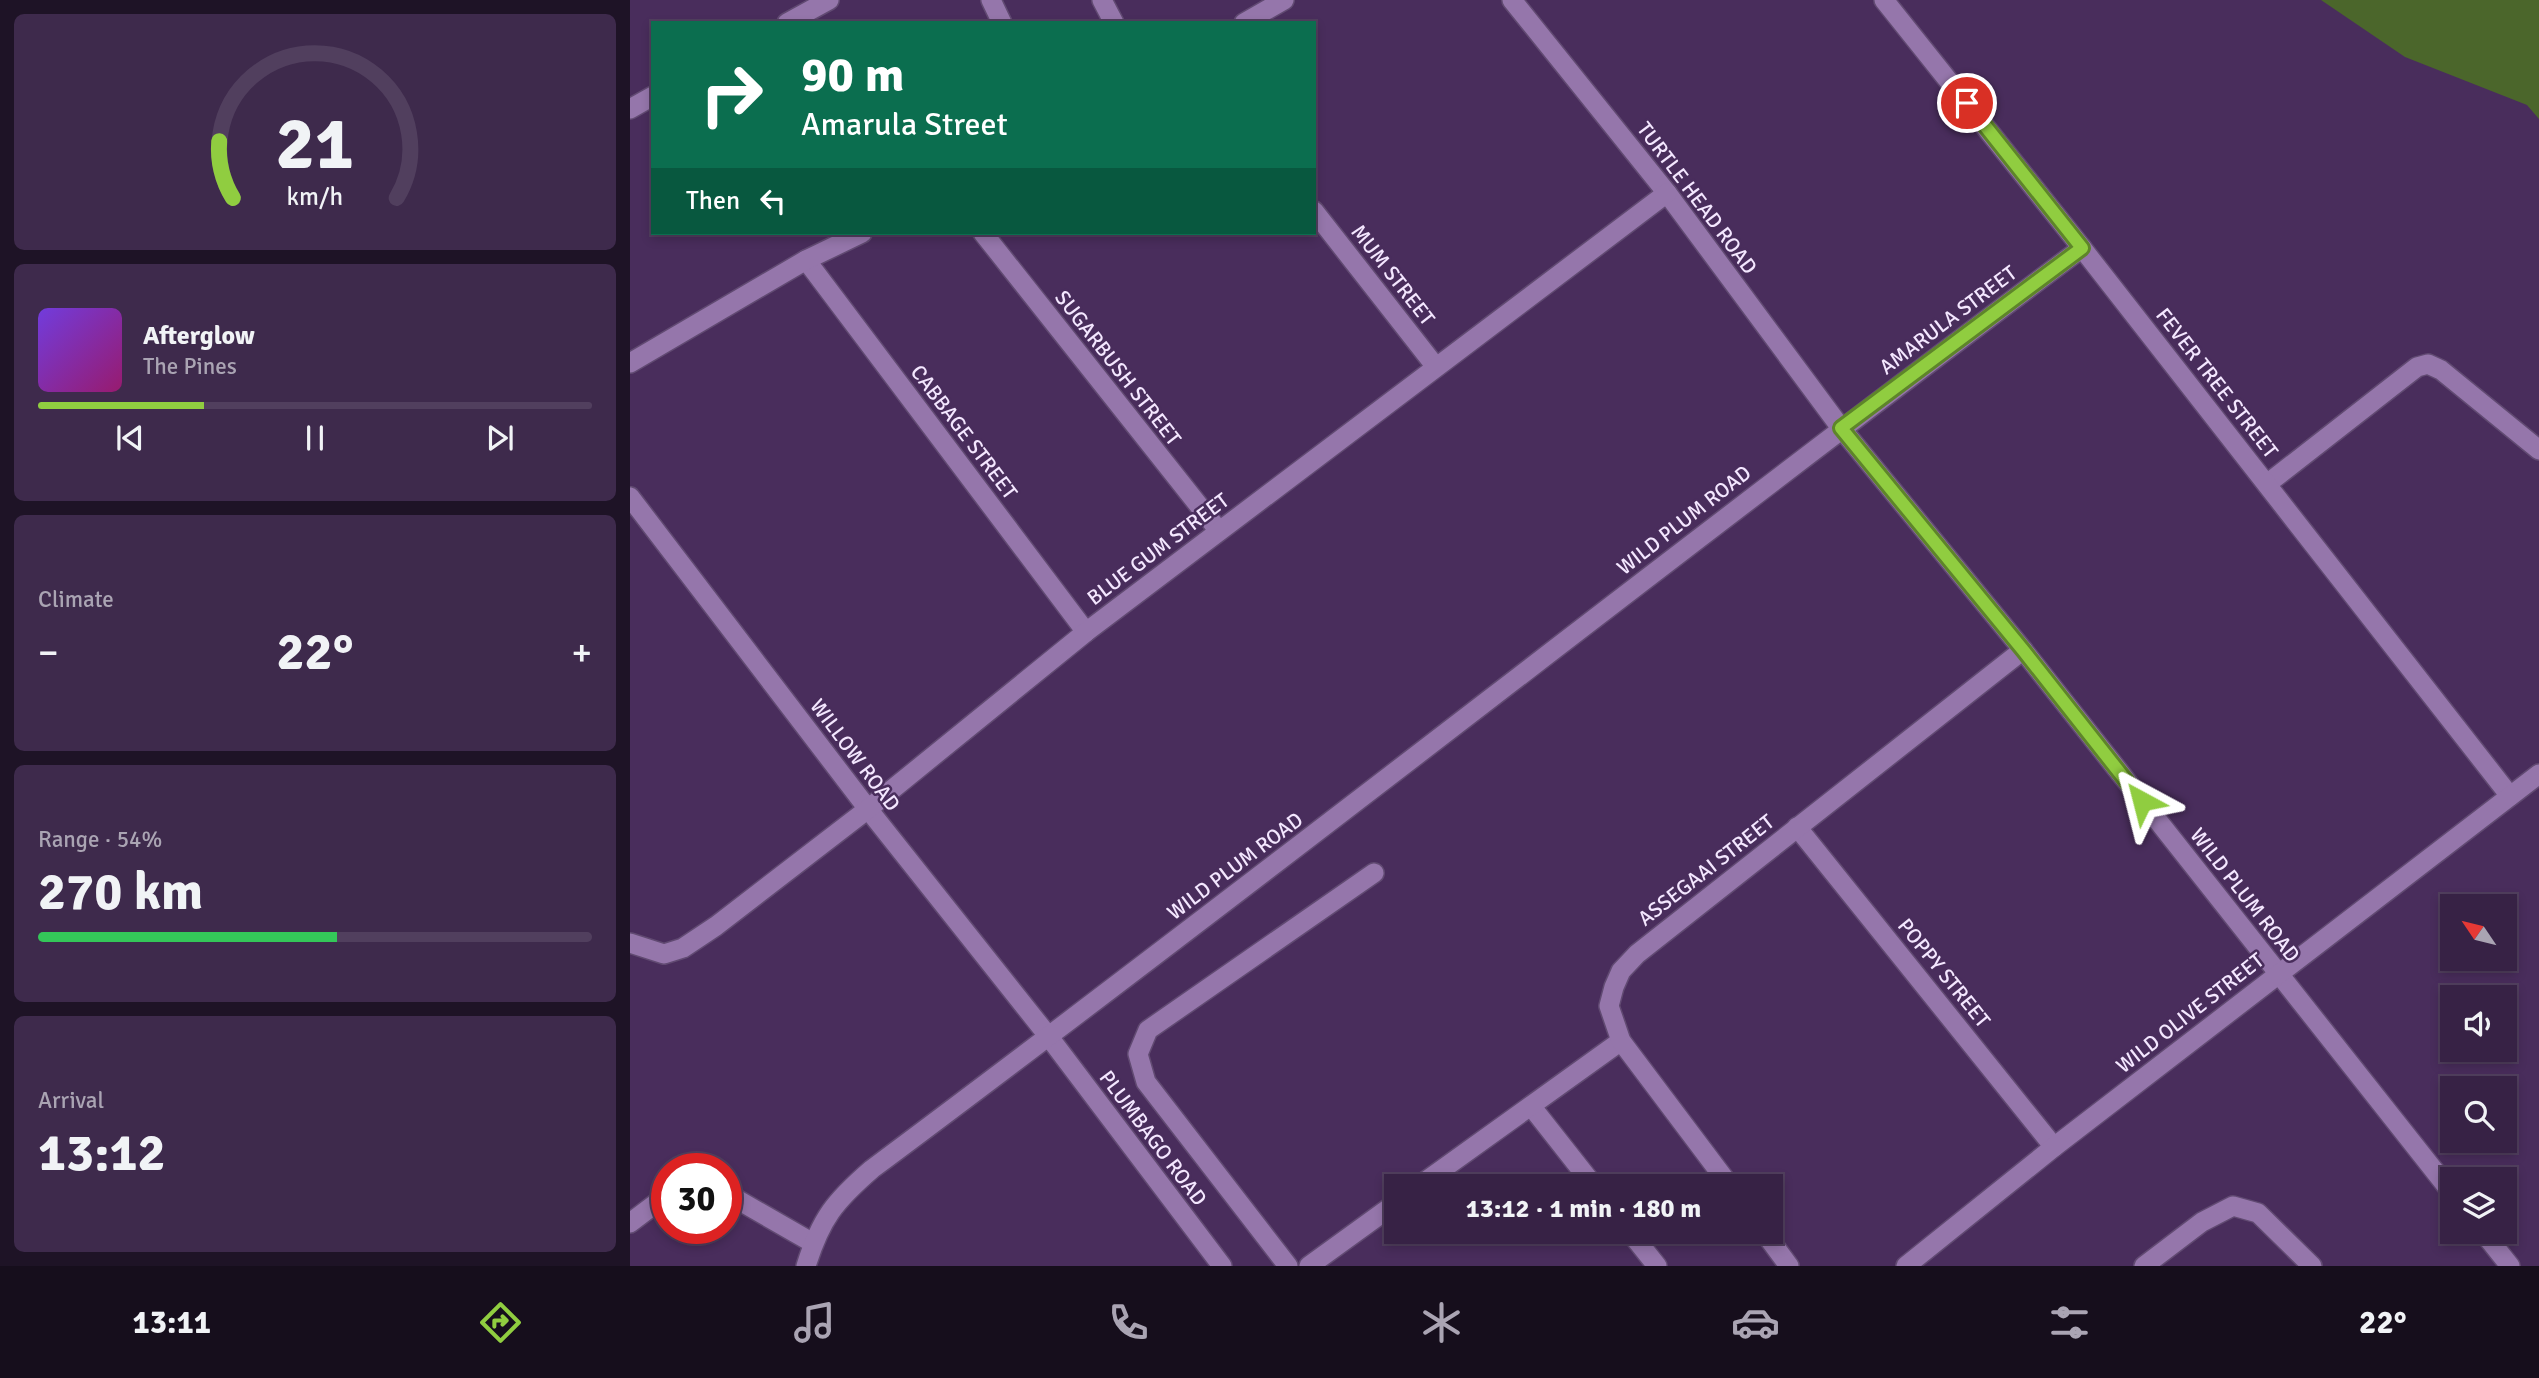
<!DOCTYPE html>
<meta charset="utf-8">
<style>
:root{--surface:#372245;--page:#3e2a4c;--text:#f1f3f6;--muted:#aaa4b3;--line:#513f5e;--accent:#90cd40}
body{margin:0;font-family:Signika,sans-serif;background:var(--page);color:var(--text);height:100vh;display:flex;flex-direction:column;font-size:26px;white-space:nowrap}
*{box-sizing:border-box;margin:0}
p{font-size:23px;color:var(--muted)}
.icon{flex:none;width:38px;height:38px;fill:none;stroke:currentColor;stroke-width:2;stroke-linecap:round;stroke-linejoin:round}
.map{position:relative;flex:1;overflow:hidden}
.panel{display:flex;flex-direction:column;gap:14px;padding:14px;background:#1e1326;width:630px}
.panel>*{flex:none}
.guide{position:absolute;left:21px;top:21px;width:665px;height:214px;border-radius:0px;box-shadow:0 4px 10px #0003,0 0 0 2px var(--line);background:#0b6e4f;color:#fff;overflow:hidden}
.needle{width:46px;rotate:305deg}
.buttons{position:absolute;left:1810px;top:894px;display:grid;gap:14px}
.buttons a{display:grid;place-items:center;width:77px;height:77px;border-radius:0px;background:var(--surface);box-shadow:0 4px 10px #0003,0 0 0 2px var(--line);font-size:35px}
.speed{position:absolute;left:21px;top:1153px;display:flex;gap:14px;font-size:35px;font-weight:700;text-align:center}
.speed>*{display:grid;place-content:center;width:91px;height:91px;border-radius:50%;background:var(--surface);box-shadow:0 4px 10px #0003,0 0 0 2px var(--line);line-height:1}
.speed .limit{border:10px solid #d22;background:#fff;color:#111}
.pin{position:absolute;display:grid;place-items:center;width:60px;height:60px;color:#fff;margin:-30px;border:4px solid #fff;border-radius:50%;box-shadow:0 2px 7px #0007}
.me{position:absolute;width:77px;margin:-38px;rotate:322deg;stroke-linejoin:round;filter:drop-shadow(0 0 5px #0008)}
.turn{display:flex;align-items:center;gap:24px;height:147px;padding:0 35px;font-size:32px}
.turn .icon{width:91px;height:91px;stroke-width:2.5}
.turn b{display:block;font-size:49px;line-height:60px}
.then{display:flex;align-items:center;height:66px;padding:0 35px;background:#0003;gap:14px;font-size:26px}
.big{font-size:52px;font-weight:700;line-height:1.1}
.panel .widget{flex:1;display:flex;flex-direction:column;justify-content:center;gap:10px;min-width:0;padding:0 24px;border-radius:10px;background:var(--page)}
.panel .dial{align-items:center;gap:0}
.dial svg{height:182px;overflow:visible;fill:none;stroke:var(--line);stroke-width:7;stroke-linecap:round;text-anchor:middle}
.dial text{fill:var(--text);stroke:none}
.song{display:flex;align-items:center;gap:21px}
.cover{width:84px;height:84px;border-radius:10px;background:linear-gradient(135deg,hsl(260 70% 55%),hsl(320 70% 35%))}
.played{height:7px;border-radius:4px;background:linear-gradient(90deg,var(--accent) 30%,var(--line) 30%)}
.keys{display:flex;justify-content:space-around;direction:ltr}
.heat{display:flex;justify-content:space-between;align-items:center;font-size:38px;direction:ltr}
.charge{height:10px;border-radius:5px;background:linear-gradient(90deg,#34c759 54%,var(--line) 0)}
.trip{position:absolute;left:754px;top:1174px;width:399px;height:70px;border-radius:0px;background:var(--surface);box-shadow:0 4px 10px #0003,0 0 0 2px var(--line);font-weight:700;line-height:70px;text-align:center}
.dock{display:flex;height:112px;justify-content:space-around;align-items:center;background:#160e1c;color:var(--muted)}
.dock .icon{width:49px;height:49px}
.dock .current{color:var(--accent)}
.dock b{font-size:32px;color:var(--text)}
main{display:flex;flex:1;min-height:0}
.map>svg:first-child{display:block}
.green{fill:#4b662b}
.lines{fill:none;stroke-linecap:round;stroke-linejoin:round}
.service-casing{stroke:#614a72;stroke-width:22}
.minor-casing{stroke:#614a72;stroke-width:22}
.service{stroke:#9576ab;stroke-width:19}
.minor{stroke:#9576ab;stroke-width:19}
.route-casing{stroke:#5e852a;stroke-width:18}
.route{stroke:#90cd40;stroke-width:12}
.labels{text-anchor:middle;stroke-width:5;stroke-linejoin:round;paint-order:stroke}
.street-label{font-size:21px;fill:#f4e7ff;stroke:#492d5c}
</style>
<main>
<section class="panel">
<div class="widget dial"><svg viewBox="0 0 100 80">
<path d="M14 69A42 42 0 1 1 86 69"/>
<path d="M14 69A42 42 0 0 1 8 44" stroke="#90cd40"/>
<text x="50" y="56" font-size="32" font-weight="700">21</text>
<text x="50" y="72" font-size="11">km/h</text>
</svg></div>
<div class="widget">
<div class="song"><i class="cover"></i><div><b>Afterglow</b><p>The Pines</p></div></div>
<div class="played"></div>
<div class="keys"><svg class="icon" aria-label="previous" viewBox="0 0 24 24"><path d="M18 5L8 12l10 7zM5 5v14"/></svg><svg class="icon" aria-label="pause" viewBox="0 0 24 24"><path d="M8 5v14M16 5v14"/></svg><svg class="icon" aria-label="next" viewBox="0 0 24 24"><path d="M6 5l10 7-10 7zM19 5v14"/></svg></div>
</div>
<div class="widget"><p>Climate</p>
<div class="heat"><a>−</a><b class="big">22°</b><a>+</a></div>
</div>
<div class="widget"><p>Range · 54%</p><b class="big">270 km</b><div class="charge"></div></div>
<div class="widget"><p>Arrival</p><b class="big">13:12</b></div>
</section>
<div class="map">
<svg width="1909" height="1266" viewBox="0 0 1909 1266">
<rect width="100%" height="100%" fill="#492d5c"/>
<path class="green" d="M 1691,0 L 1909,0 L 1909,119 L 1897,105 L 1775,57 Z"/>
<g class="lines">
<g class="service-casing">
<g id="service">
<path d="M 361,0 L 372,23"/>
<path d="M 472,0 L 484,23"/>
<path d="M 157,23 L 199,0"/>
<path d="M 0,109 L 23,96"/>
<path d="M 1637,484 L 1787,367 L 1798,364 L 1811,370 L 1909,450"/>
<path d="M 901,1106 L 964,1186"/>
<path d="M 789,1186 L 991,1041"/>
<path d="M 96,1193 L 183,1243"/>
<path d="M 0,1223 L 37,1195"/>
<path d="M 1000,1232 L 1027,1266"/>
<path d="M 658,1266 L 516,1082 L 508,1054 L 518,1030 L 744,873"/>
<path d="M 679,1266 L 766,1203"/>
<path d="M 1514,1266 L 1572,1222 L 1603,1206 L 1628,1213 L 1682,1266"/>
</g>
</g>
<g class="minor-casing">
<g id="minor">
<path d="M 882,0 L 1037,193 L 1211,428 L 1393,650 L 1822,1193"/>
<path d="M 1254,0 L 1452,248 L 1880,796"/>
<path d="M 614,23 L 654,0"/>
<path d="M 684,211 L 806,367"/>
<path d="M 353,233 L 589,531"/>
<path d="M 176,260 L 456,632"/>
<path d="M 0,363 L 176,260 L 232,233"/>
<path d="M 0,497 L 238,809 L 419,1037 L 592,1266"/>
<path d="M 1167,827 L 1424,1147"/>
<path d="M 0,943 L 34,954 L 53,948 L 86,926 L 238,809 L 456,632 L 1037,193"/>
<path d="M 1100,1186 L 991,1041 L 979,1006 L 984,987 L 991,971 L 1007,954 L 1393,650"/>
<path d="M 1134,1232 L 1159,1266"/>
<path d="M 1853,1232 L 1880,1266"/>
<path d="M 176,1266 C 191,1218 205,1201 242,1169 C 649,866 1046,551 1452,248"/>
<path d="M 1276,1266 L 1424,1147 L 1909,774"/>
</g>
</g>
<use href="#service" class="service"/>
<use href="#minor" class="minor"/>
</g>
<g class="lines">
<g class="route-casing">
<path id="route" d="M 1337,103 L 1452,248 L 1211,428 L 1393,650 L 1512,801"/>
</g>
<use href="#route" class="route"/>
</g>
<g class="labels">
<g class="street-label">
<text transform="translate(1067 198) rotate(53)" y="7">TURTLE HEAD ROAD</text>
<text transform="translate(763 275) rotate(52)" y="7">MUM STREET</text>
<text transform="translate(1318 320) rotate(-37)" y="7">AMARULA STREET</text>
<text transform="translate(488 368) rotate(52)" y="7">SUGARBUSH STREET</text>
<text transform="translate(1587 383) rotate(52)" y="7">FEVER TREE STREET</text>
<text transform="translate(334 432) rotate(53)" y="7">CABBAGE STREET</text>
<text transform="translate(1054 520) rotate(-38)" y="7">WILD PLUM ROAD</text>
<text transform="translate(528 549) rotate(-37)" y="7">BLUE GUM STREET</text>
<text transform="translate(225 755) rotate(53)" y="7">WILLOW ROAD</text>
<text transform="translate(605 866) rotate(-37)" y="7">WILD PLUM ROAD</text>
<text transform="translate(1076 870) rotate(-38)" y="7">ASSEGAAI STREET</text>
<text transform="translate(1615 895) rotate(52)" y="7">WILD PLUM ROAD</text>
<text transform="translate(1314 973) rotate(51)" y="7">POPPY STREET</text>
<text transform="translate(1560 1013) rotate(-38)" y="7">WILD OLIVE STREET</text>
<text transform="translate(523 1138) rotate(53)" y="7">PLUMBAGO ROAD</text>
</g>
</g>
</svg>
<div class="buttons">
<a><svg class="needle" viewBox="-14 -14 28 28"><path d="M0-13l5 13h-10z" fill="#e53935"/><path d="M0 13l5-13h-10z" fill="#aaa4b3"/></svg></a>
<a><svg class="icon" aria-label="sound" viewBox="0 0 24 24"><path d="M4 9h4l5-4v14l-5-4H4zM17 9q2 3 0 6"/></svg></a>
<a><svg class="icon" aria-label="search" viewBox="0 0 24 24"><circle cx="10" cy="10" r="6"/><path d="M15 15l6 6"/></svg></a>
<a><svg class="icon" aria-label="layers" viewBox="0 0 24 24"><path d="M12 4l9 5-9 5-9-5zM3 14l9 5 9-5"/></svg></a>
</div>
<div class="speed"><div class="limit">30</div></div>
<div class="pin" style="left:1337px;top:103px;background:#d93025"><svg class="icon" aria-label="arrive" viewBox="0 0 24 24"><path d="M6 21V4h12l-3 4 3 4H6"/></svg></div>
<svg class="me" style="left:1512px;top:801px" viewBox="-20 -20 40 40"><path d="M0-17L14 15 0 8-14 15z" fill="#90cd40" stroke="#fff" stroke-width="4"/></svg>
<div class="trip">13:12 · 1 min · 180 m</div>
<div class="guide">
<div class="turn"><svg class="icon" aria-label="right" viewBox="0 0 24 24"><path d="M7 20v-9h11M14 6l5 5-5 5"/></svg><div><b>90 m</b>Amarula Street</div></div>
<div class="then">Then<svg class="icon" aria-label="left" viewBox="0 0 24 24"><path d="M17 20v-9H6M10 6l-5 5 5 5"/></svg></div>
</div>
</div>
</main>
<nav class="dock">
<b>13:11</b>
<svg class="icon current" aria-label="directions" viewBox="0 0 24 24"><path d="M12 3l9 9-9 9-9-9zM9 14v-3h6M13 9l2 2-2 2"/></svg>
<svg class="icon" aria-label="music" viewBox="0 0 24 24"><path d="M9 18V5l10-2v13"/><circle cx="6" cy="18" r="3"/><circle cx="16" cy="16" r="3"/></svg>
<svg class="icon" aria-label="phone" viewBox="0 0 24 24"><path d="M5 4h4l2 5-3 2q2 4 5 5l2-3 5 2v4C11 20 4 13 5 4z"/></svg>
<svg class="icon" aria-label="climate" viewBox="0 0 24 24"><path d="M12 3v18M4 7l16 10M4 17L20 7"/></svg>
<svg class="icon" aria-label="car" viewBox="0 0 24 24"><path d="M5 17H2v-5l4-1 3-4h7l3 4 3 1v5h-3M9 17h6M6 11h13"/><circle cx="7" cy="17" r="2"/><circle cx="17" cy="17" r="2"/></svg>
<svg class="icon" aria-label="filters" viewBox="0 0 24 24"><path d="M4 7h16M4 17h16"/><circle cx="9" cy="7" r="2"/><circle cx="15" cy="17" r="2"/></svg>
<b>22°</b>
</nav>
